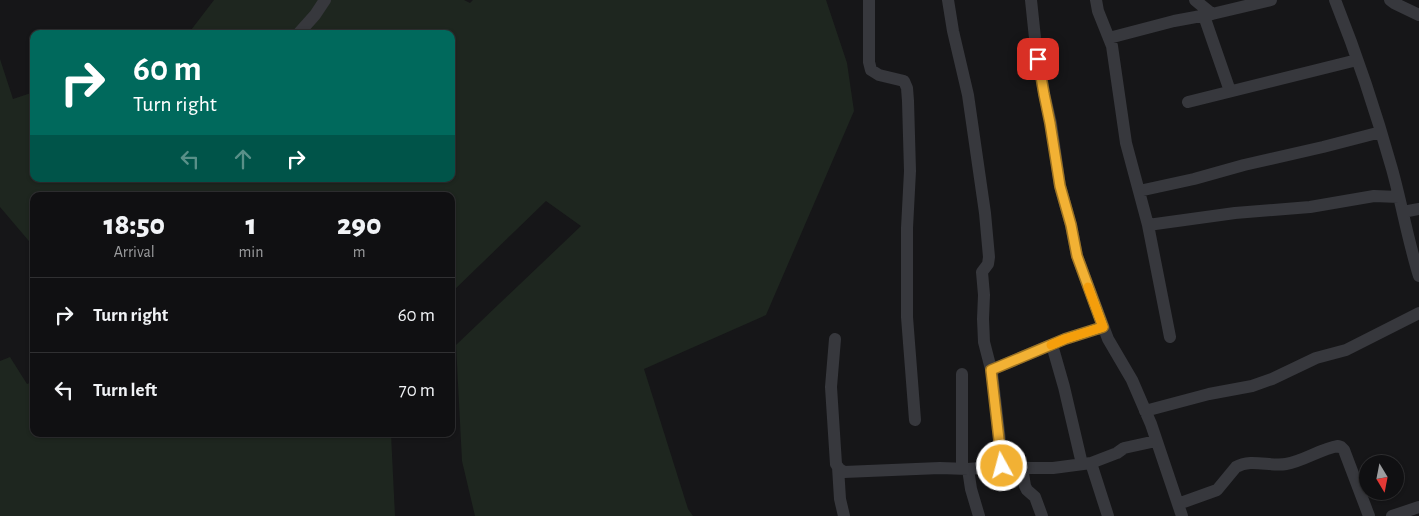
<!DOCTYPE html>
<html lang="en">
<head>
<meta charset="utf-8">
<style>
  body { margin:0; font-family:"Alegreya Sans",sans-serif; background:#1e1e20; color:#f1f3f6; height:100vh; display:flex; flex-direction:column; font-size:19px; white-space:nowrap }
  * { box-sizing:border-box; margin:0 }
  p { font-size:16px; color:#9c9d9f }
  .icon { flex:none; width:28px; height:28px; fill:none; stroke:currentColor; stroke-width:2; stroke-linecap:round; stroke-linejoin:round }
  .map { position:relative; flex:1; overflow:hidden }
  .drawer { position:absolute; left:30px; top:192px; width:425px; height:245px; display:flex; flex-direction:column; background:#101012; border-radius:10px; box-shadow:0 1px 4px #0004,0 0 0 1px #303032 }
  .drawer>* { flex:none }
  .top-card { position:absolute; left:30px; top:30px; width:425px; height:152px; border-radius:10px; box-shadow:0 1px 4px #0004,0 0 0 1px #303032; background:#00695c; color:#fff; overflow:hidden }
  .needle { width:32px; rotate:170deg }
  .tools { position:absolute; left:1359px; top:455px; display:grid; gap:10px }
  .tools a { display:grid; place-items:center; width:45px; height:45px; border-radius:50%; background:#101012; box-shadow:0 1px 4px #0004,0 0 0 1px #303032; font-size:25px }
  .pin { position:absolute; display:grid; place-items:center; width:42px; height:42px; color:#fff; margin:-21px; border-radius:10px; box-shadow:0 2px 8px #0006 }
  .me { position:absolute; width:55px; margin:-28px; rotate:353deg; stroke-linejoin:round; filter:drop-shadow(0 0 4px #0008) }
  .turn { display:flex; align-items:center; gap:18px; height:105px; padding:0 20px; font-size:22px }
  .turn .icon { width:65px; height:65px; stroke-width:2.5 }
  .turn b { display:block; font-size:35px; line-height:42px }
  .lanes { display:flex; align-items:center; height:48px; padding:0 20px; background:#0003; justify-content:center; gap:25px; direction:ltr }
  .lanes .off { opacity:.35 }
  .eta { display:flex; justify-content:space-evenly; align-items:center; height:85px; text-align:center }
  .eta b { font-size:30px; font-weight:800; line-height:35px }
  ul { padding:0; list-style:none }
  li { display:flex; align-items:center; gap:15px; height:75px; padding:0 20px; border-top:1px solid #303032 }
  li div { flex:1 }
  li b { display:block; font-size:19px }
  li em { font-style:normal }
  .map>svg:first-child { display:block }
  .green { fill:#1e261f }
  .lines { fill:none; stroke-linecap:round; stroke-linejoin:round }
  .minor { stroke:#37383d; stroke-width:12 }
  .route-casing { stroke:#9d7322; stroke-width:12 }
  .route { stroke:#f2b134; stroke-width:9 }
  .slow { stroke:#f59e0b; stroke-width:9 }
</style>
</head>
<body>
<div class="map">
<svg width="1419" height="516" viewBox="0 0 1419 516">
  <rect width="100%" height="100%" fill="#161618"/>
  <path class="green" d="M 214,0 L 464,0 L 470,3 L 473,0 L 826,0 L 847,63 L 854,111 L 766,315 L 644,369 L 688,509 L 693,516 L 475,516 L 462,461 L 456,345 L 581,226 L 546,201 L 451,293 L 451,196 L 34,196 L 34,247 L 0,207 L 0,59 L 13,99 L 34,92 L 34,179 L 451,179 L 451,34 L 188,34 Z
    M 10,357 L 27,384 L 34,381 L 34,434 L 391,434 L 395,516 L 0,516 L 0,361 Z"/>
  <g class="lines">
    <path class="minor" d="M 869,0 L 869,62 L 871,70 L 879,75 L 904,81 L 907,88 L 908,101 L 910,171 L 907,228 L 907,317 L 915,420
      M 948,0 L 953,31 L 968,95 L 985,213 L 989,257 L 988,264 L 982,272 L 984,295 L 983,319 L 984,342 L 992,373 L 1003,466
      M 1031,0 L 1035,38 L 1044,93 L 1051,123 L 1060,186 L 1071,225 L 1077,256 L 1108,339 L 1132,380 L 1151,424 L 1182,516
      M 1096,0 L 1098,11 L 1112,46 L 1126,143 L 1148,225 L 1170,337
      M 1195,0 L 1212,14 L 1271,0
      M 1335,0 C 1357,55 1376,112 1392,169 C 1402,205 1408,241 1419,276
      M 1390,0 L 1394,3 L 1419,15
      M 1204,16 L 1230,91
      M 298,34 L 315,15 L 325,0
      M 1109,38 L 1174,21 L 1212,14
      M 1188,102 L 1357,60
      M 1139,191 L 1194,179 L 1244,165 L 1323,147 L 1381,132
      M 1403,212 L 1419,209
      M 1148,225 L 1235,213 L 1310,207 L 1374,196 L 1399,197
      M 835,339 L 831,387 L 836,464 L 839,469 L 844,472 L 940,468 L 968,469 L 1003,466 L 1030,468 L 1053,468 L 1091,463 L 1117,453 L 1124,448 L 1156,441
      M 1052,345 L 1064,387 L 1082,464
      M 991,370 L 1065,339 L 1103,327
      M 962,374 L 962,469
      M 1145,411 L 1209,394 L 1252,386 L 1272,379 L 1316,358 L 1346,350 L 1419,313
      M 1091,463 L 1108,516
      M 838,467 L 840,499 L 844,516
      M 1022,467 L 1025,486 L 1027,490 L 1035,497 L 1042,516
      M 968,469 L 971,489 L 979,516
      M 1178,504 L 1217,490 L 1236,467 C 1251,458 1270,467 1286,464 C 1304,461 1320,449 1338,446 L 1341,447 L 1344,450 L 1369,516
      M 1392,516 L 1419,507"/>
  </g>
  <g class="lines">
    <defs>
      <path id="route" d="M 1002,466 L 991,370 L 1065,339 L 1103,327 L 1077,256 L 1071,225 L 1060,186 L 1050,123 L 1044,94 L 1038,59"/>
    </defs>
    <use href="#route" class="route-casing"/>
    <use href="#route" class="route"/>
    <path class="slow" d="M 1051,345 L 1065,339 L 1103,327 L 1088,287"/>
  </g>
</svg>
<div class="tools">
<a><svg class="needle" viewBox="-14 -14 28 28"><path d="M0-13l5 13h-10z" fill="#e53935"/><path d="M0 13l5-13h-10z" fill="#9c9d9f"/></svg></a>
</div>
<div class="pin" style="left:1038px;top:59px;background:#d93025"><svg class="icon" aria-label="arrive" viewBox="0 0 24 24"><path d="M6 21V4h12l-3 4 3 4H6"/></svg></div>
<svg class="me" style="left:1002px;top:466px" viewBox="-20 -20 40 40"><circle r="17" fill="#f2b134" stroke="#fff" stroke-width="3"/><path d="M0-11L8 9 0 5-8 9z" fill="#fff"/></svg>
<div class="top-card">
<div class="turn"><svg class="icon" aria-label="right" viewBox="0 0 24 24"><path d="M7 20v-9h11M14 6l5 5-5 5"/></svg><div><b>60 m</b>Turn right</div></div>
<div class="lanes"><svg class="icon off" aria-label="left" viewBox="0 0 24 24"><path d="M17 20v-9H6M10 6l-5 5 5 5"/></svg><svg class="icon off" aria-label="ahead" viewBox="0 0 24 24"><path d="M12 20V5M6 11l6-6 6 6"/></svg><svg class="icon" aria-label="right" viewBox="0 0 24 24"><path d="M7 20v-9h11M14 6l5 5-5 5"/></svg></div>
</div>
<section class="drawer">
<div class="eta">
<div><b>18:50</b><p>Arrival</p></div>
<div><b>1</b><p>min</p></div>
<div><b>290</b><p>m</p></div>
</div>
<ul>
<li><svg class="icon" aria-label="right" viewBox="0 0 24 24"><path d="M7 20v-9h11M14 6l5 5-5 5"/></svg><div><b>Turn right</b></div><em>60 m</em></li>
<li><svg class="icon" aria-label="left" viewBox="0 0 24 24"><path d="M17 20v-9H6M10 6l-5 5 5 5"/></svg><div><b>Turn left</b></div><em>70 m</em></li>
</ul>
</section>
</div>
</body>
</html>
